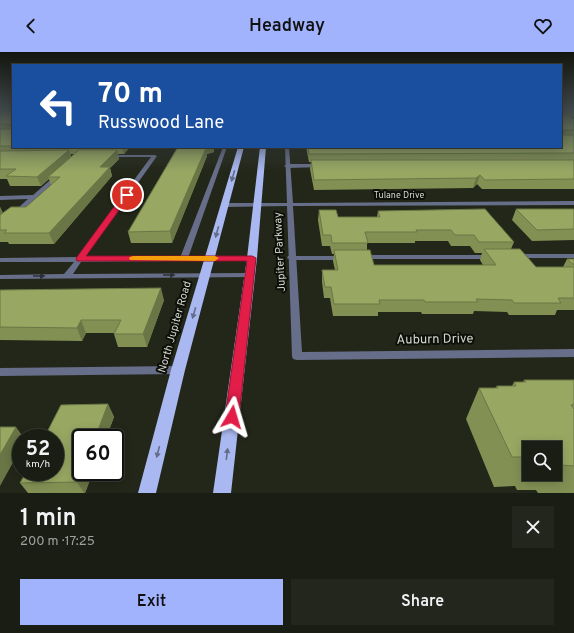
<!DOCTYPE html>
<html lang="en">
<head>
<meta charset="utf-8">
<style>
  body { margin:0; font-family:Overpass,sans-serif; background:#23261c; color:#f1f3f6; height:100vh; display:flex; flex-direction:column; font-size:15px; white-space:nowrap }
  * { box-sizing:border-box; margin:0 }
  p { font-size:13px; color:#9fa2a0 }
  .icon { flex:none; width:22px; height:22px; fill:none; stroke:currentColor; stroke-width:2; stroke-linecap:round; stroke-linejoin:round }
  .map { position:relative; height:441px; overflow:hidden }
  .sheet { display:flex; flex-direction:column; background:#1a1d13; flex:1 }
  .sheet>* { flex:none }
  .hud { position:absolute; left:12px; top:12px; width:550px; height:84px; border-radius:0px; box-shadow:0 2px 10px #0003,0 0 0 1px #383b33; background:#1a4fa0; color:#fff; overflow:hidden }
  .fabs { position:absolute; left:522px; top:389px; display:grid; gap:8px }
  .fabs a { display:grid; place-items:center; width:40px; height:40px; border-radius:0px; background:#1a1d13; box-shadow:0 2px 10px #0003,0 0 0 1px #383b33; font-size:20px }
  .speed { position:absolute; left:12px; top:377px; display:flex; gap:8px; font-size:20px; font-weight:700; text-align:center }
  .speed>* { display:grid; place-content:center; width:52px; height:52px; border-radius:50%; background:#1a1d13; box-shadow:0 2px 10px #0003,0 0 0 1px #383b33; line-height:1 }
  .speed small { font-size:10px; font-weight:400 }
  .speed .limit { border:2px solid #111; border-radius:6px; background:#fff; color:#111 }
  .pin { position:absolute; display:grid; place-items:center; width:34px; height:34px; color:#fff; margin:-17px; border:2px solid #fff; border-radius:50%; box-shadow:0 1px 4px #0007 }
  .me { position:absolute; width:44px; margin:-22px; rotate:7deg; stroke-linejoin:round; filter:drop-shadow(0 0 3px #0008) }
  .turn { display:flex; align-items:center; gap:14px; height:84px; padding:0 20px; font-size:18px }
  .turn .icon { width:52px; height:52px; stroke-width:2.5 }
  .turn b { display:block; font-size:28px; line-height:34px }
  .round { display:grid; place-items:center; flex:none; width:42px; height:42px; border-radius:0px; background:#23261c }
  .head { display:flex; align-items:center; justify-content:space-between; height:68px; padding:0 20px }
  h1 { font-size:24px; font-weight:600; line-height:30px }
  .action { display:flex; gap:8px; margin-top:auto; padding:8px 20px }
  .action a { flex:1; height:46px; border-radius:0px; background:#a1b3fd; color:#111; font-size:16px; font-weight:600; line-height:46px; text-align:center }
  .action a+a { background:#23261c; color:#f1f3f6 }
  header { display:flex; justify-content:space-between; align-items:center; height:52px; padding:0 20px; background:#a1b3fd; color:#111; font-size:18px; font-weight:600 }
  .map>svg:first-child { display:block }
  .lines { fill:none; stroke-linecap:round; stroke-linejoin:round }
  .service { fill:#676e89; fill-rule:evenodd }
  .minor { fill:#676e89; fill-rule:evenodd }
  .primary { fill:#aab8f1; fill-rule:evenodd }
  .wall { fill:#839054; fill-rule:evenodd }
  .shaded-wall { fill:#6a7645 }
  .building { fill:#98a862; stroke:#6a7645 }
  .oneway { fill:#636c89 }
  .oneway2 { fill:#2c3036 }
  .route { fill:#e11d48; stroke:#92132f }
  .slow { fill:#f59e0b }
  .labels { text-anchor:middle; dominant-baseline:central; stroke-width:4; stroke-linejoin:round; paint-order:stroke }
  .far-street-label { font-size:9px; fill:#d4d6cd; stroke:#0d0f09 }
  .street-label { font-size:11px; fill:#d4d6cd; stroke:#0d0f09 }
  .near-street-label { font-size:13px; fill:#d4d6cd; stroke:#0d0f09 }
</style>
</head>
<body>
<header><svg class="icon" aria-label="back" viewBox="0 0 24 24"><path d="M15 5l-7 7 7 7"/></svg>Headway<svg class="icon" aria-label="heart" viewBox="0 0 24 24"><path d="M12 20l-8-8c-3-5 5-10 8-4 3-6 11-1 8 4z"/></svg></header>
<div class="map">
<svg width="574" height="441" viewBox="0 0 574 441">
  <rect width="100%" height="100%" fill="#232719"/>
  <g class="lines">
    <path class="service" d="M 223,95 L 227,95 L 188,206 L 184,208 L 181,208 L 180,206 Z
      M 321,112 L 324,114 L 323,115 L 287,116 L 284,114 L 287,112 Z
      M 56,123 L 61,124 L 2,176 L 0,177 L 0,172 L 28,147 L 0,148 L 0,144 L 33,143 Z
      M 514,202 L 574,202 L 574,206 L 517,206 L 513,204 Z
      M 358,203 L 491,203 L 495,205 L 491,207 L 358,207 L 357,205 Z
      M 288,204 L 343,204 L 347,206 L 343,208 L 291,208 L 287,206 Z
      M 178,314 L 182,315 L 183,318 L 182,321 L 178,322 L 0,324 L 0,316 Z"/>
    <path class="minor" d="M 285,95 L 289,95 L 293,151 L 574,149 L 574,153 L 293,154 L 302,300 L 574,297 L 574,305 L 297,308 L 293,307 L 292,304 L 287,154 L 225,155 L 222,153 L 225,151 L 287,151 Z
      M 107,103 L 155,103 L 157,104 L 85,205 L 252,204 L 256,206 L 252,208 L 81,210 L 73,222 L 249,221 L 253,223 L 252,225 L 0,227 L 0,223 L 64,222 L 74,210 L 0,210 L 0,206 L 77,205 L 151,105 L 109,105 L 107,104 Z"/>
    <path class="primary" d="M 238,95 L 244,95 L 185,318 L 156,441 L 138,441 L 171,318 Z
      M 260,95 L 266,95 L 257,206 L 231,441 L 213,441 L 247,206 Z"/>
  </g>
  <path class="wall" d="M 0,58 L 13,58 L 13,95 L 138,95 L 137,96 L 129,96 L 124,102 L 118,102 L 119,107 L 110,116 L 112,124 L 54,192 L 9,192 L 8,190 L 0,190 L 0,155 L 3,161 L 26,155 L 51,133 L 49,127 L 41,134 L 10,134 L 7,127 L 0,127 ZM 71,102 L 75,102 L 71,105 Z
    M 561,58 L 574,58 L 574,65 L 568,65 L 574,67 L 574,137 L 482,137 L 477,132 L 473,136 L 314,138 L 310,117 L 311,110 L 309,110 L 306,95 L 561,95 Z
    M 166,95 L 214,95 L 214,100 L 207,102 L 207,104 L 172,191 L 131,191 L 128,180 L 177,96 Z
    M 516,157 L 574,157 L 574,188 L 532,189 L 512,168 Z
    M 319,158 L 338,165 L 377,165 L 378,159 L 514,190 L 511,197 L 536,215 L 563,215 L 567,207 L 574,207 L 574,258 L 557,258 L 555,263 L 509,263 L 507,260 L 474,259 L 473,262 L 422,262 L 421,260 L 378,260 L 378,264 L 333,264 L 330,246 L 324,246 L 322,230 L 322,218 L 335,218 L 333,209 L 334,202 L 332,202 L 330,194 L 322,194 L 318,168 ZM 415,189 L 448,189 L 451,194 L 470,194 L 475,201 L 482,201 L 480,208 L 483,213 L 374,213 L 367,198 L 367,191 L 415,191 Z
    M 0,238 L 164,248 L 147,295 L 118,295 L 114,282 L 115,281 L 86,281 L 82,289 L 0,288 Z
    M 524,328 L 574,328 L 574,441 L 538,441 L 536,438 L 517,438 L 515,434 L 494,435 L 466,367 L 479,336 L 495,336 L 497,334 L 512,334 L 514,330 L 523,330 ZM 529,396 L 555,396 L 555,422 L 529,422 Z
    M 108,352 L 114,365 L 106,386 L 81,386 L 81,420 L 93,420 L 85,441 L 28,441 L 20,431 L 26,420 L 55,420 L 55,386 L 44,386 L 61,353 Z"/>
  <path class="shaded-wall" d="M 122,95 L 129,95 L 129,96 L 124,102 Z
    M 204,95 L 214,95 L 214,100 L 207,102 L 207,104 L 172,191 L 170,179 Z
    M 69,98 L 72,107 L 48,125 L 49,127 L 41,134 L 37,125 Z
    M 117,98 L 119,107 L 110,116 L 112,124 L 54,192 L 49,181 L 100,115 Z
    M 480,123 L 477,132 L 473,136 L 476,126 Z
    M 0,155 L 5,166 L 0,171 Z
    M 161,236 L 164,248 L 147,295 L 143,282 Z
    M 81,268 L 86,281 L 82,289 L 77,276 Z
    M 108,352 L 114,365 L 106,386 L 95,386 Z
    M 16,375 L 24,386 L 21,386 L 21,396 L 0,434 L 0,403 Z
    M 81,420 L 93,420 L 85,441 L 84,441 L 77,430 Z"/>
  <path class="building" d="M 11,58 L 13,58 L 13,94 L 0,94 L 0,77 L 10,77 L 11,75 L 10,72 L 0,72 L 0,59 L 11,59 Z
    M 561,58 L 563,58 L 563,62 L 574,67 L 574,78 L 563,78 L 564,83 L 574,83 L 574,101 L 309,102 L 308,95 L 561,95 Z
    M 178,95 L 205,95 L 206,96 L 170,179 L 128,180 Z
    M 69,98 L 37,125 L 6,124 L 16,117 L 0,117 L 0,99 Z
    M 79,98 L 117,98 L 100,115 L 110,115 L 49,181 L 4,181 L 7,178 L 0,178 L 0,163 L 11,155 L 26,155 L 60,125 L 48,125 Z
    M 311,108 L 574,108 L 574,127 L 485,128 L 480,123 L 476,126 L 314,128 Z
    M 485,157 L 514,190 L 479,190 L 474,183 L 455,183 L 451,178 L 416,178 L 417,180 L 365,180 L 368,191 L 332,191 L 331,183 L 323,183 L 319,158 L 336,158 L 338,165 L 380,165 L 378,159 Z
    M 516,157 L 574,157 L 574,177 L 537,178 Z
    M 484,197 L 520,197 L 536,215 L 574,215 L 574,246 L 558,246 L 561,251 L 514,251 L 512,248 L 476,247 L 478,250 L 425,250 L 424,248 L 379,248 L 380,252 L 334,252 L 331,235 L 325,235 L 322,218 L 338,218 L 334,198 L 370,198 L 374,213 L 496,213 Z
    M 567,207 L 574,207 L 574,213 Z
    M 161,236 L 143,282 L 114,282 L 121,268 L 81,268 L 77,276 L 0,275 L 0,238 Z
    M 524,328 L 574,328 L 574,352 L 571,353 L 574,357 L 574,414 L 561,413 L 558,408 L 555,408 L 555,396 L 529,396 L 529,405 L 512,405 L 479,336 L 498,336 L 497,334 L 516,334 L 514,330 L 526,330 Z
    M 108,352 L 95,386 L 81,386 L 81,420 L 77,430 L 20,431 L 26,420 L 55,420 L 55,386 L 44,386 L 61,353 Z
    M 0,375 L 16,375 L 0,403 Z"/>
  <defs><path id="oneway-solid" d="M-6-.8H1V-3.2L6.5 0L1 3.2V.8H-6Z"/></defs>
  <g class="oneway">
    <use href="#oneway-solid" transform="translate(233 124) rotate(106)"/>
    <use href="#oneway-solid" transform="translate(217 180) rotate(105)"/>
    <use href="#oneway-solid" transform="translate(194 261) rotate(106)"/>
    <use href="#oneway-solid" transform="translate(158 400) rotate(104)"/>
    <use href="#oneway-solid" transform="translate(227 402) rotate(-83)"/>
  </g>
  <g class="oneway2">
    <use href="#oneway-solid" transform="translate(169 223)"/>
    <use href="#oneway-solid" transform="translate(39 224)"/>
  </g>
  <linearGradient id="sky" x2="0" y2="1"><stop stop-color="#13150e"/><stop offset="0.48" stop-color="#3f4749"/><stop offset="1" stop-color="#3f4749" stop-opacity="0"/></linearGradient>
  <rect width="574" height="120" fill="url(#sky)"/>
  <path class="route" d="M 124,141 L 130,143 L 86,204 L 252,204 L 256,206 L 239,365 L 237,369 L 232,371 L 227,369 L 225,365 L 247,209 L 77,209 L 76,207 L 77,205 Z"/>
  <path class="slow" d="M 133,204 L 215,204 L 219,206 L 215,209 L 130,208 L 129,206 L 130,205 Z"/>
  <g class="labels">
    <g class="far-street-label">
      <text x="399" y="143">Tulane Drive</text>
    </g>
    <g class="street-label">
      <text transform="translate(280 200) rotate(-93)">Jupiter Parkway</text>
      <text transform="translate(175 275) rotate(-74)">North Jupiter Road</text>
    </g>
    <g class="near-street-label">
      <text transform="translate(435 288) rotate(-1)">Auburn Drive</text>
    </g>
  </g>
</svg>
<div class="fabs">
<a><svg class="icon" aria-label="search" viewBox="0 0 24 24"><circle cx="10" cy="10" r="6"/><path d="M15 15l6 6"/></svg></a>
</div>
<div class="speed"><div>52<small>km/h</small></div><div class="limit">60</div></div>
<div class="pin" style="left:127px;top:143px;background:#d93025"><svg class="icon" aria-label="arrive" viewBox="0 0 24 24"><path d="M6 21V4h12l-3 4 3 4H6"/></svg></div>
<svg class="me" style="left:232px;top:365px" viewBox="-20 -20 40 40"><path d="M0-17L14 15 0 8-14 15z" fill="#e11d48" stroke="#fff" stroke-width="4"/></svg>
<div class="hud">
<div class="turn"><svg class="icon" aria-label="left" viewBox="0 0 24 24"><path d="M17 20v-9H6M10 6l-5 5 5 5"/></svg><div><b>70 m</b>Russwood Lane</div></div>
</div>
</div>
<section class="sheet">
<div class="head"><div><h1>1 min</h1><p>200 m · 17:25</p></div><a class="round"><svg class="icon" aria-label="close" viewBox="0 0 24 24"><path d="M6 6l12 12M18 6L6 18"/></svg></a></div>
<div class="action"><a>Exit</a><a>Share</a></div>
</section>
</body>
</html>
